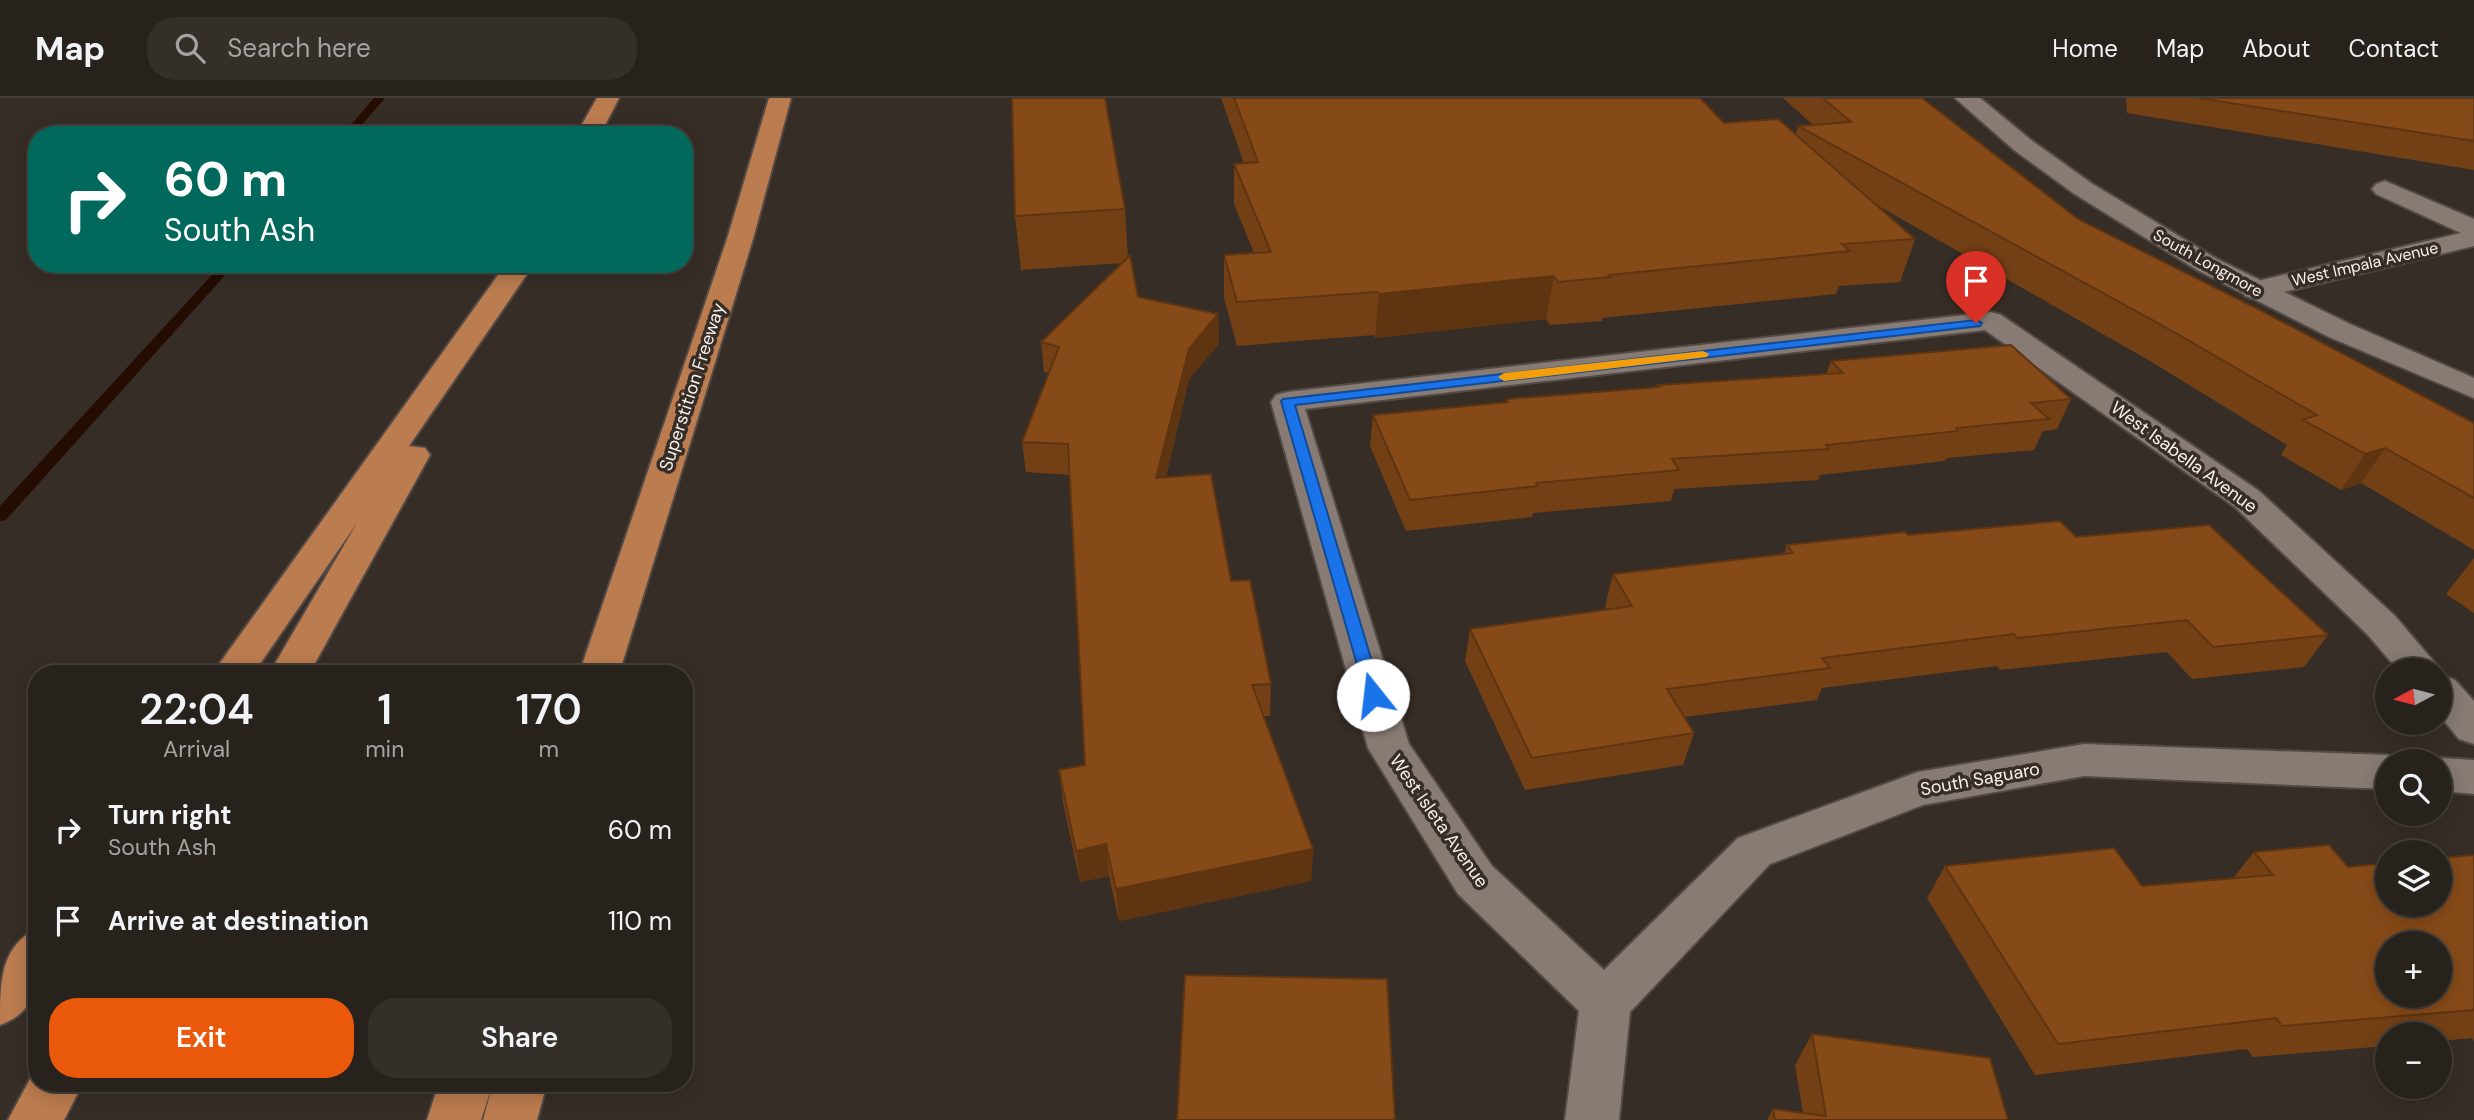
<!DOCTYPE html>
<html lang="en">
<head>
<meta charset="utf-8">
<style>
  body { margin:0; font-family:"DM Sans",sans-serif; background:#342f29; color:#f1f3f6; height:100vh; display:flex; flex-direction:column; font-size:26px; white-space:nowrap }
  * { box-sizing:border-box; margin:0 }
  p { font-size:23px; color:#a5a4a3 }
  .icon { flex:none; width:38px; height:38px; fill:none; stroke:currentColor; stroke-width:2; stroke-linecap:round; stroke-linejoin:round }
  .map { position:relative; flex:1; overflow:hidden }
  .panel { position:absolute; left:28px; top:567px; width:665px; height:427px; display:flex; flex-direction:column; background:#28221c; border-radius:28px; box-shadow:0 4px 18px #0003,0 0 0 2px #443f3b }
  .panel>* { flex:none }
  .top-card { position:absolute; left:28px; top:28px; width:665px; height:147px; border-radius:28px; box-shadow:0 4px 18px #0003,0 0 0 2px #443f3b; background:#00695c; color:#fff; overflow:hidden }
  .needle { width:46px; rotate:263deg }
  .controls { position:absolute; left:2375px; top:560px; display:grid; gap:14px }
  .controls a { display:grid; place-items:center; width:77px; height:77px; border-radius:50%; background:#28221c; box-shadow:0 4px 18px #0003,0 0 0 2px #443f3b; font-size:35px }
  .pin { position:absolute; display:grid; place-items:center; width:60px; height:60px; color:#fff; margin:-72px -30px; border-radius:50% 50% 50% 0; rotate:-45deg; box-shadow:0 0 7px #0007 }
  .pin .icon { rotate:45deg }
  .me { position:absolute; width:77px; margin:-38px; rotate:344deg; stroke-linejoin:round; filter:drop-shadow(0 0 5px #0008) }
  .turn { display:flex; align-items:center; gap:24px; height:147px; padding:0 21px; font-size:32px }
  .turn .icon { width:91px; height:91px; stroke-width:2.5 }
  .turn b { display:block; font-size:49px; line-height:60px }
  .eta { display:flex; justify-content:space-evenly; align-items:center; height:119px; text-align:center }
  .eta b { font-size:42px; font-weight:600; line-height:49px }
  .primary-button { display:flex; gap:14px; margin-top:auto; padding:14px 21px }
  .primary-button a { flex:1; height:80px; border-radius:28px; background:#ea580c; color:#fff; font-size:28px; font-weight:600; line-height:80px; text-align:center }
  .primary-button a+a { background:#342f29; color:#f1f3f6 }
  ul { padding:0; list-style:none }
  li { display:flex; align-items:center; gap:21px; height:91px; padding:0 21px }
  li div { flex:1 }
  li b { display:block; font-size:26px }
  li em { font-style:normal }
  header { display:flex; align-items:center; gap:42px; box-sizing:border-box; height:98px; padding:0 35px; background:#28221c; border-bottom:2px solid #443f3b }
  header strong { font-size:33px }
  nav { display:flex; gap:38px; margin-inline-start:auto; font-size:24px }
  .search { width:490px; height:63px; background:#342f29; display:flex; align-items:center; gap:18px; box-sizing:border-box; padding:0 24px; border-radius:28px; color:#a5a4a3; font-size:26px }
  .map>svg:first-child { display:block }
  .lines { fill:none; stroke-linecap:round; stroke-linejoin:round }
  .stream { fill:#250c00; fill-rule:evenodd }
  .minor-casing { stroke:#534a45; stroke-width:4 }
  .tertiary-casing { stroke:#534a45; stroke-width:4 }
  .motorway-casing { stroke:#534a45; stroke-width:4 }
  .minor { fill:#877b74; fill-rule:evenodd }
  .tertiary { fill:#877b74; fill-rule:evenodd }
  .motorway { fill:#bb7c4f; fill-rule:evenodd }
  .wall { fill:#734015 }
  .shaded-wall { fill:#5e3411 }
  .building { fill:#864a18; stroke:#5e3411; stroke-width:2; fill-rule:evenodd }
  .route { fill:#1a73e8; stroke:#114b97; stroke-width:2 }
  .slow { fill:#f59e0b }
  .labels { text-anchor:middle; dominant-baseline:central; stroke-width:7; stroke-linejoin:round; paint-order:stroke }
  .far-street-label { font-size:16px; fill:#f9f2ee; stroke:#362d26 }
  .street-label { font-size:18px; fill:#f9f2ee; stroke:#362d26 }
</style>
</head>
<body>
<header>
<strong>Map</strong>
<div class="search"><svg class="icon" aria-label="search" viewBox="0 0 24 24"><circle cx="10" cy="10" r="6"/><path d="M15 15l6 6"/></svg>Search here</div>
<nav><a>Home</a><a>Map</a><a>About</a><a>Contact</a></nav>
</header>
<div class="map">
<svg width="2474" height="1022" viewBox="0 0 2474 1022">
  <rect width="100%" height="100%" fill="#362d26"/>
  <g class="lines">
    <path class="stream" d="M 374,0 L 385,0 L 353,37 L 342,37 Z
      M 222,166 L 235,166 L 6,422 L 0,423 L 0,408 Z"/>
    <defs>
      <path id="minor" d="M 2385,83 L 2474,121 L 2474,148 L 2255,201 L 2245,198 L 2241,192 L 2245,186 L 2461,135 L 2376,96 L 2372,91 L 2376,86 Z
        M 1991,214 L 2001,217 L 2259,393 L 2395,518 L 2441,572 L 2440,575 L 2440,572 L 2398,572 L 2367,536 L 2235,409 L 1985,232 L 1305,311 L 1409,646 L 1492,768 L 1604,872 L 1738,740 L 1918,674 L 2084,646 L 2387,657 L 2403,663 L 2387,663 L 2387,691 L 2084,678 L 1923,707 L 1770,766 L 1630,914 L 1619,1022 L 1565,1022 L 1579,913 L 1458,796 L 1368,650 L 1271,304 L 1276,297 L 1287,294 Z
        M 2440,577 L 2455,582 L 2474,603 L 2474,646 L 2459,641 L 2440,618 Z
        M 2440,660 L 2474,662 L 2474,696 L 2440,693 L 2440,663 L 2431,663 Z"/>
      <path id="tertiary" d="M 1955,0 L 1980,0 L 2031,42 L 2091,85 L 2217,161 L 2350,226 L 2474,280 L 2474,300 L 2329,239 L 2197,172 L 2073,95 L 2014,52 Z"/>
      <path id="motorway" d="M 597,0 L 619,0 L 600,37 L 576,37 Z
        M 769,0 L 791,0 L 753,141 L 619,576 L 579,576 L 727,141 Z
        M 506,166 L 534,166 L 409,348 L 425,350 L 430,357 L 309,576 L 269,576 L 357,425 L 253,576 L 212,576 Z
        M 37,831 C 37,872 46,910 0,927 C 0,885 0,848 37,831 Z
        M 37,968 L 37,985 L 83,985 L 64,1022 L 8,1022 Z
        M 439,985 L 493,985 L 481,1022 L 427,1022 Z
        M 493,985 L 547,985 L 537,1022 L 483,1022 Z"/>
    </defs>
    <use href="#minor" class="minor-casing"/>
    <use href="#tertiary" class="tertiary-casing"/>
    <use href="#motorway" class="motorway-casing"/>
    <use href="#minor" class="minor"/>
    <use href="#tertiary" class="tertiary"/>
    <use href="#motorway" class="motorway"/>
  </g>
  <path class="wall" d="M 1221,0 L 1700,0 L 1724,25 L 1796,36 L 1798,28 L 1813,27 L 1783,0 L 1922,0 L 2078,121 L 2474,325 L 2474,452 L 2361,385 L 2341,392 L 2281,357 L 2287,347 L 2150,263 L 1877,107 L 1915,141 L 1900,184 L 1839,188 L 1836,196 L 1602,220 L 1602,223 L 1550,227 L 1546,221 L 1375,240 L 1374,237 L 1237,248 L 1224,200 L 1224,157 L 1254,155 L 1234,106 L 1234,66 L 1244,65 Z
    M 2126,0 L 2474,0 L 2474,72 L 2127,15 Z
    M 1125,111 L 1128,160 L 1138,199 L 1218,216 L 1219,246 L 1189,281 L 1166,379 L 1231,483 L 1271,586 L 1270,618 L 1264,618 L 1313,751 L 1311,783 L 1119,823 L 1109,778 L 1080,784 L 1063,704 L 1059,672 L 1085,667 L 1070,377 L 1026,374 L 1022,344 L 1049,275 L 1044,274 L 1041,244 L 1123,165 L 1021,172 L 1015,118 Z
    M 1831,263 L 2071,301 L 2057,331 L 2043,333 L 2034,352 L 1947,360 L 1945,363 L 1820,377 L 1818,382 L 1674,391 L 1671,403 L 1533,415 L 1532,419 L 1406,433 L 1370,348 L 1373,317 L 1507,304 L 1507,301 L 1658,289 L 1658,287 L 1826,276 Z
    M 1908,437 L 2076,439 L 2328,537 L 2304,569 L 2192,581 L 2167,554 L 2000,572 L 1997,568 L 1822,590 L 1817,602 L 1684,619 L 1694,635 L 1683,667 L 1525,692 L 1465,563 L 1470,531 L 1607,512 L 1605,508 L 1613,476 L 1784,457 L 1787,447 Z
    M 2474,460 L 2474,515 L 2446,496 Z
    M 2254,754 L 2348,769 L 2474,757 L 2474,943 L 2472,940 L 2440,943 L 2440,936 L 2387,936 L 2387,948 L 2253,959 L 2247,951 L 2035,977 L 1927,800 L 1945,768 L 2142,788 L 2233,780 Z
    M 1812,936 L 2008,1022 L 1767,1022 L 1773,1011 L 1803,1015 L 1795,967 Z"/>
  <path class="shaded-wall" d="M 1554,178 L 1546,221 L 1375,240 L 1379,196 Z
    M 1218,216 L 1219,246 L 1189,281 L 1158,411 L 1156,380 L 1189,251 Z
    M 2385,350 L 2361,385 L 2341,392 L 2365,356 Z
    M 1106,746 L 1109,778 L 1080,784 L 1076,753 Z
    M 1313,751 L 1311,783 L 1119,823 L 1116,791 Z"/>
  <path class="building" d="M 1012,0 L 1105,0 L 1125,111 L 1015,118 Z
    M 1234,0 L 1700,0 L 1724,25 L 1778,21 L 1915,141 L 1842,146 L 1850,153 L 1609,177 L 1611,179 L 1558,184 L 1554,178 L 1379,196 L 1377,194 L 1237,204 L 1224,157 L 1271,154 L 1234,66 L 1258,64 Z
    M 1823,0 L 1922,0 L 2078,121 L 2260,212 L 2474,325 L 2474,400 L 2385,350 L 2365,356 L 2303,322 L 2317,317 L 2167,230 L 1798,28 L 1851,24 Z
    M 2198,0 L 2474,0 L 2474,43 Z
    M 1130,157 L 1138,199 L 1218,216 L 1189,251 L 1156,380 L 1211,376 L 1231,483 L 1250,482 L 1271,586 L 1252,587 L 1313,751 L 1116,791 L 1106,746 L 1076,753 L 1059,672 L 1085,667 L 1068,346 L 1022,344 L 1059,249 L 1041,244 Z
    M 2011,247 L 2071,301 L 2031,305 L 2049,321 L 1956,330 L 1958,333 L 1826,347 L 1829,351 L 1672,361 L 1679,372 L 1536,385 L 1538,388 L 1410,402 L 1373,317 L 1508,304 L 1507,301 L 1660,289 L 1658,287 L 1843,275 L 1831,263 Z
    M 2060,423 L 2076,439 L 2209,427 L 2328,537 L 2213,549 L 2187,522 L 2017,540 L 2014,536 L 1822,560 L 1830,570 L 1667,591 L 1694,635 L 1532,660 L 1470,531 L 1632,508 L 1613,476 L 1793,455 L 1787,447 L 1905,434 L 1908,437 Z
    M 2329,747 L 2348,769 L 2387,765 L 2387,807 L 2440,807 L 2440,760 L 2474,757 L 2474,912 L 2282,928 L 2276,920 L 2058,946 L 1945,768 L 2114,750 L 2142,788 L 2273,777 L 2254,754 ZM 2387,845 L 2440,845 L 2440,898 L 2387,898 Z
    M 1185,877 L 1387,881 L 1395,1022 L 1177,1022 Z
    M 1812,936 L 1990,960 L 2008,1022 L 1775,1022 L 1773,1011 L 1826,1018 Z"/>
  <path class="route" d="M 1976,222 L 1982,225 L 1980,228 L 1295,307 L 1382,597 L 1373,603 L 1367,601 L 1281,303 L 1283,301 Z"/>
  <path class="slow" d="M 1703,253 L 1709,256 L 1707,259 L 1504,283 L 1498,279 L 1504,275 Z"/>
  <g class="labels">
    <g class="far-street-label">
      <text transform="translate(2208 165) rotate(29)">South Longmore</text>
      <text transform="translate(2365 166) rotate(-13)">West Impala Avenue</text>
    </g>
    <g class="street-label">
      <text transform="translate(692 289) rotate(-72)">Superstition Freeway</text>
      <text transform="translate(2184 359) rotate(36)">West Isabella Avenue</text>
      <text transform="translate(1980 681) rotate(-10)">South Saguaro</text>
      <text transform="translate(1439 723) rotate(55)">West Isleta Avenue</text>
    </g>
  </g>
</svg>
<div class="controls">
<a><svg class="needle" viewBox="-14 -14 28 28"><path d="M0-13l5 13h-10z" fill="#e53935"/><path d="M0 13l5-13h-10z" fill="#a5a4a3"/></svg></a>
<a><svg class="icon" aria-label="search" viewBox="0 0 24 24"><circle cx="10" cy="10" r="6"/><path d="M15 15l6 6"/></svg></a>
<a><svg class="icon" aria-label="layers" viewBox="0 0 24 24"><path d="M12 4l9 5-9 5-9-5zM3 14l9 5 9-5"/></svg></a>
<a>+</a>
<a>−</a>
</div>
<div class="pin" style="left:1976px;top:225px;background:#d93025"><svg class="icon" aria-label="arrive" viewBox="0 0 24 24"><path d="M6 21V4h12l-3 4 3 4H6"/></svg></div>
<svg class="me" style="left:1373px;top:597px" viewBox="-20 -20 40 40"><circle r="19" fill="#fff"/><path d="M0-13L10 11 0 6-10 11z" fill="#1a73e8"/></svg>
<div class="top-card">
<div class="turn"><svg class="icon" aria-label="right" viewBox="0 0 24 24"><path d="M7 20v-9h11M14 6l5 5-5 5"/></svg><div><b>60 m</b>South Ash</div></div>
</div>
<section class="panel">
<div class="eta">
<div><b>22:04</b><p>Arrival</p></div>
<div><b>1</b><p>min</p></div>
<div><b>170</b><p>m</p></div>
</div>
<ul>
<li><svg class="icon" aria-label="right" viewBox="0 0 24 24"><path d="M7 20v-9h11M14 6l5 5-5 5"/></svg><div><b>Turn right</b><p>South Ash</p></div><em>60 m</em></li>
<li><svg class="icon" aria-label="arrive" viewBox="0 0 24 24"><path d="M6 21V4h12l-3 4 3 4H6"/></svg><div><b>Arrive at destination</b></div><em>110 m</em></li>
</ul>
<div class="primary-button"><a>Exit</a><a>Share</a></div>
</section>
</div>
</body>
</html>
